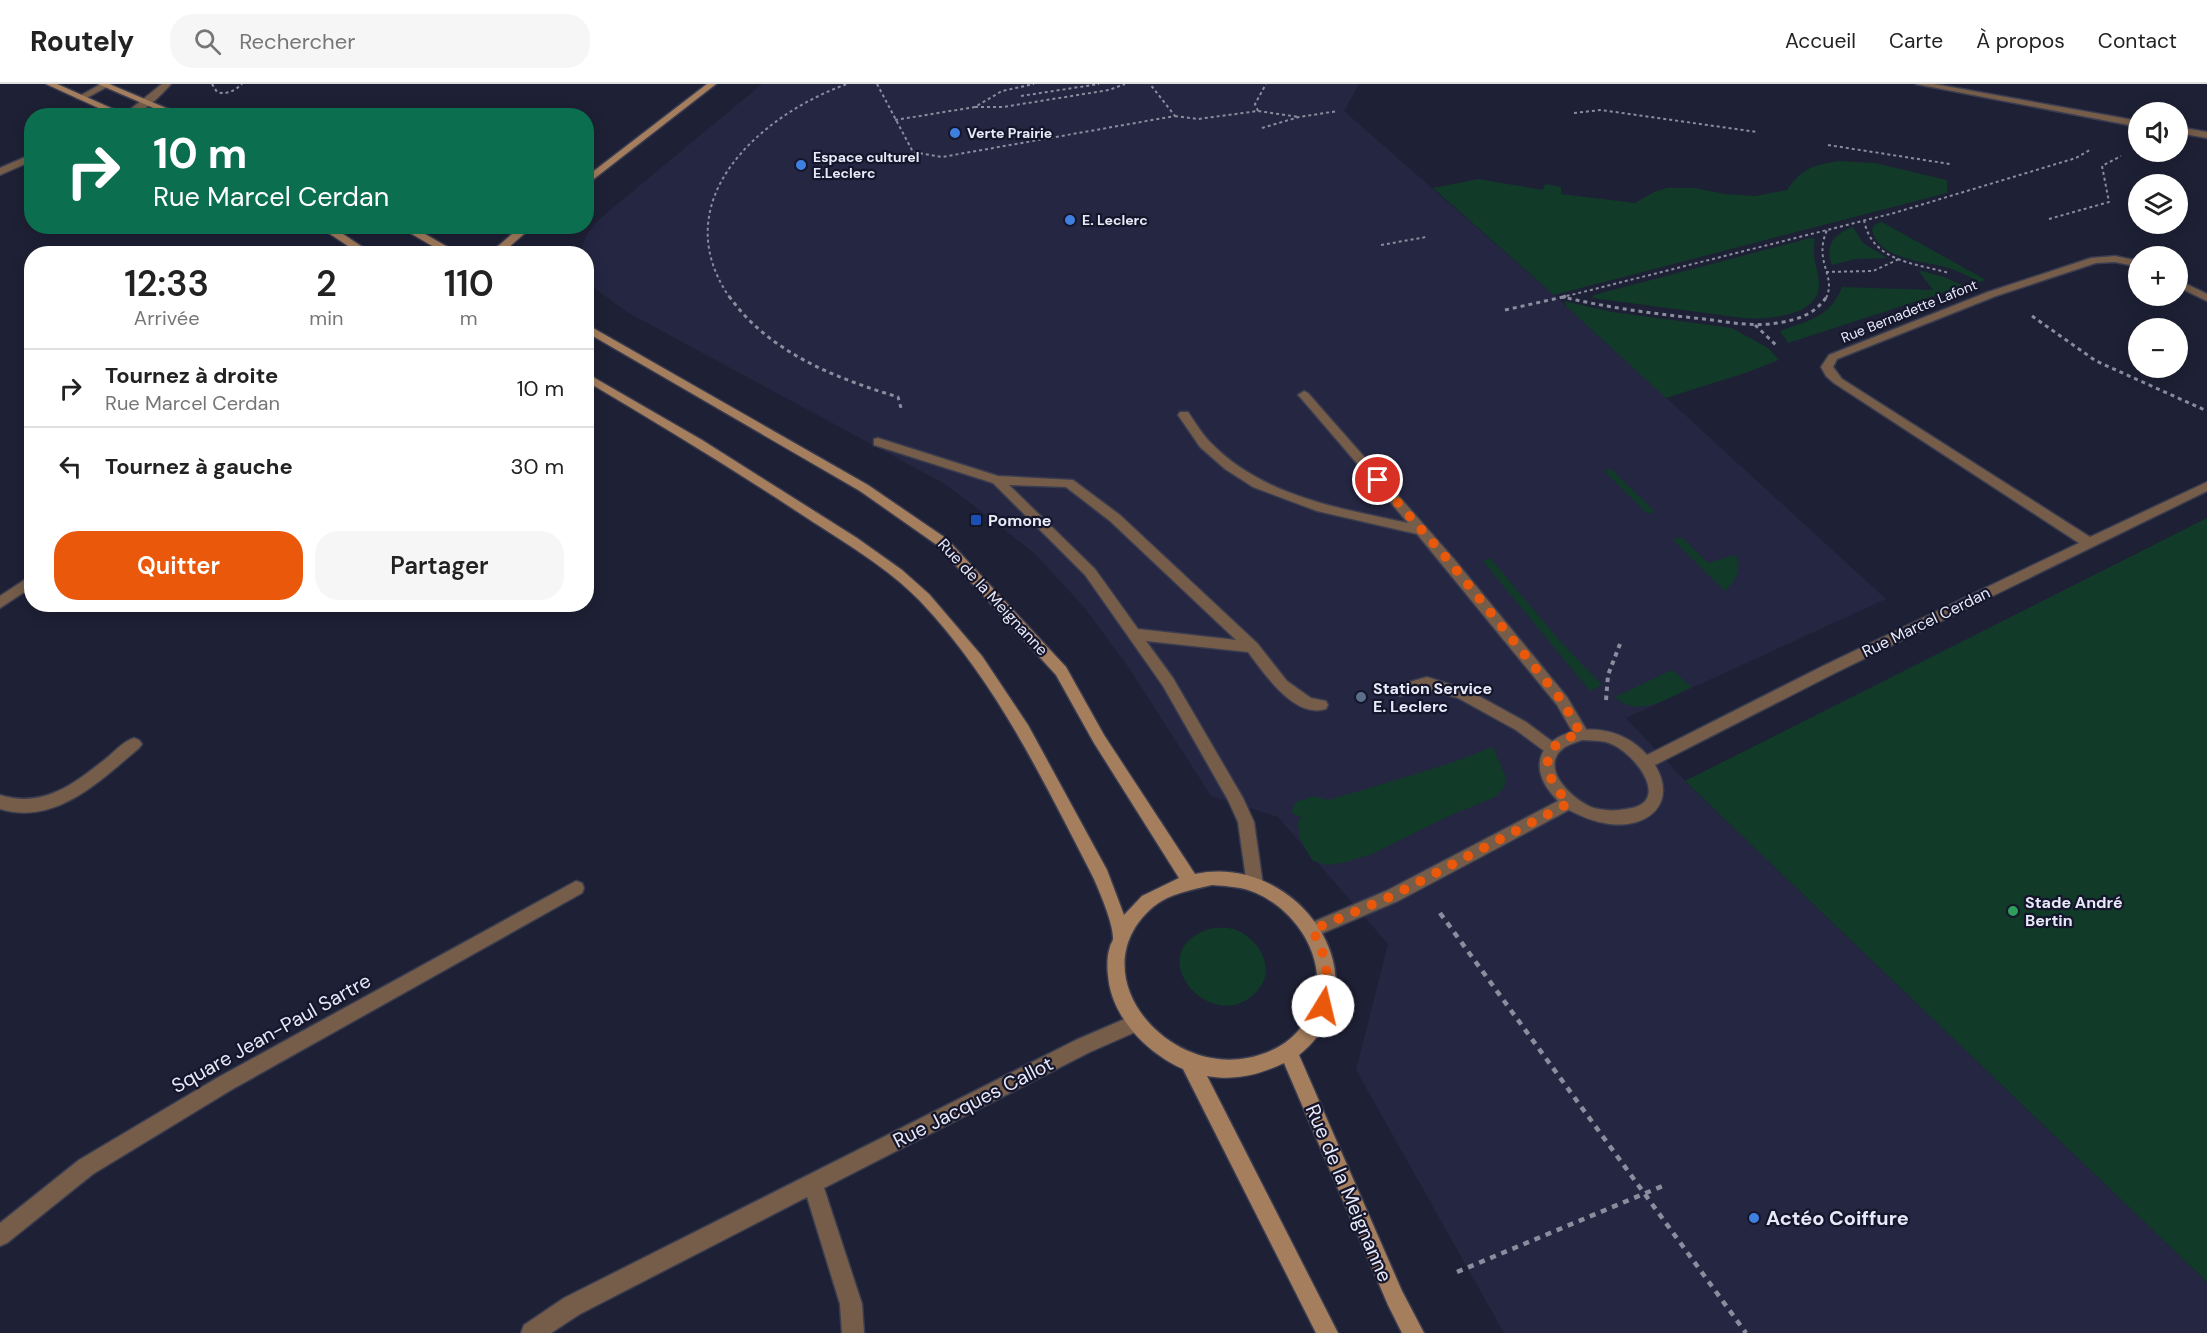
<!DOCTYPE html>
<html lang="fr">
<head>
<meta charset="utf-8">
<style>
  body { margin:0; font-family:"DM Sans",sans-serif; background:#f6f6f6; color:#222; height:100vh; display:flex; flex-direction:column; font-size:22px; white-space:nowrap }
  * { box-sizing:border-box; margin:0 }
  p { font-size:20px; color:#767676 }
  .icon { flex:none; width:33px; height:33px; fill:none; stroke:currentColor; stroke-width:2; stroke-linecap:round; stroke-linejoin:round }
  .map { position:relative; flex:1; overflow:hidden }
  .drawer { position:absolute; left:24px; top:162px; width:570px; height:366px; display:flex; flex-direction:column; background:#fff; border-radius:24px; box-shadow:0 3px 15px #0003 }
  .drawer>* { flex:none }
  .banner { position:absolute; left:24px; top:24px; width:570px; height:126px; border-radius:24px; box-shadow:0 3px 15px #0003; background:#0b6e4f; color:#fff; overflow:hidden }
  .tools { position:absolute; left:2128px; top:18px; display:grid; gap:12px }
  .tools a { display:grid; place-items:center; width:60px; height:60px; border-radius:50%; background:#fff; box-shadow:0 3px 15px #0003; font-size:30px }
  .pin { position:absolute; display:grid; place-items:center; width:51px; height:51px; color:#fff; margin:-26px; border:3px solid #fff; border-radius:50%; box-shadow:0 2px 6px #0007 }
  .me { position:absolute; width:66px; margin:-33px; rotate:9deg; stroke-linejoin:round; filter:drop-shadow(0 0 4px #0008) }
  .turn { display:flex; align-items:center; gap:21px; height:126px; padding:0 30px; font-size:27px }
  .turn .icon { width:78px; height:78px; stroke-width:2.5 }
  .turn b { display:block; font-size:42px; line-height:51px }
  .eta { display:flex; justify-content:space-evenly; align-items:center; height:102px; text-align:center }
  .eta b { font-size:36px; font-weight:600; line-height:42px }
  .cta { display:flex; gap:12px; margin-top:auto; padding:12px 30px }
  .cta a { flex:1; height:69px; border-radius:24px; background:#ea580c; color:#fff; font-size:24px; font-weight:600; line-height:69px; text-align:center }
  .cta a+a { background:#f6f6f6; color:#222 }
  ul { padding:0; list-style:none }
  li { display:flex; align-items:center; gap:18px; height:78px; padding:0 30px; border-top:2px solid #e0e0e0 }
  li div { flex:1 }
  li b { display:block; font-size:22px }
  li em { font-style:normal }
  header { display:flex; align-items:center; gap:36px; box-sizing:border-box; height:84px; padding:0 30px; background:#fff; border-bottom:2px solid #e0e0e0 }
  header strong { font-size:28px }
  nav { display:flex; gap:33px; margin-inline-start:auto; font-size:21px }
  .search { width:420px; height:54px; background:#f6f6f6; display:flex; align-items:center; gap:15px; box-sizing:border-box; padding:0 21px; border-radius:24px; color:#767676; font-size:22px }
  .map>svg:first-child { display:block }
  .built { fill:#252642 }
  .green { fill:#113a28 }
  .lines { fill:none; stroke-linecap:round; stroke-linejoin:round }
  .lane-casing { stroke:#3a3c50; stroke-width:3 }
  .street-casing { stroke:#3a3c50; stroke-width:3 }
  .secondary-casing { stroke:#3a3c50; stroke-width:3 }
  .path-far3 { stroke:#8b8d9f; stroke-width:2; stroke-dasharray:3 3; stroke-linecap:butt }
  .path-far2 { stroke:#8b8d9f; stroke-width:3; stroke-dasharray:4 4; stroke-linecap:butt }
  .path-far1 { stroke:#8b8d9f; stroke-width:4; stroke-dasharray:4.5 4.5; stroke-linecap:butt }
  .path { stroke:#8b8d9f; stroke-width:4.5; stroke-dasharray:6 6; stroke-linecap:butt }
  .lane { fill:#755d49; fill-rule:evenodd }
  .street { fill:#755d49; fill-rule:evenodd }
  .secondary { fill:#a57e5d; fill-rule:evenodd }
  .route { stroke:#ea580c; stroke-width:10; stroke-dasharray:0 18 }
  .shop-dot { fill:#3f7fe0; stroke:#15162b; stroke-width:2 }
  .transit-dot { fill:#1a4fb4; stroke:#15162b; stroke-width:2 }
  .service-dot { fill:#5c6f8a; stroke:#15162b; stroke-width:2 }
  .leisure-dot { fill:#2e9e5b; stroke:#15162b; stroke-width:2 }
  .labels { text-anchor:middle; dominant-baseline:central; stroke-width:4.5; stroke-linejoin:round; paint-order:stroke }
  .far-poi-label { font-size:14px; font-weight:bold; fill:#e7e9f8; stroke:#15162b; text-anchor:start }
  .far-street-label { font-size:14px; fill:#e7e9f8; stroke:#15162b }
  .poi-label { font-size:16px; font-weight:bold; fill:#e7e9f8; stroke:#15162b; text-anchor:start }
  .street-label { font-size:16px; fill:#e7e9f8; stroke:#15162b }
  .near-street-label { font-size:20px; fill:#e7e9f8; stroke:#15162b }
  .near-poi-label { font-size:20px; font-weight:bold; fill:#e7e9f8; stroke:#15162b; text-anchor:start }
</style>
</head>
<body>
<header>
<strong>Routely</strong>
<div class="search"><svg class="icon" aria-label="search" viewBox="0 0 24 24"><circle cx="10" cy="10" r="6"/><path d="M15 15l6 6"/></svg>Rechercher</div>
<nav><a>Accueil</a><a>Carte</a><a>À propos</a><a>Contact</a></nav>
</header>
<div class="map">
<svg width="2207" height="1249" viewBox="0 0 2207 1249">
  <rect width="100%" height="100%" fill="#1e2035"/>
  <path class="built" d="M 762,0 L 1359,0 L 1344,27 L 1554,211 L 1886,515 L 1626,634 L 1685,697 L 2207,1198 L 2207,1249 L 1504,1249 L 1356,986 L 1388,860 L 1278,733 L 1211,712 L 1129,584 L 1084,523 L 1034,469 L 964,414 L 943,399 L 627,228 L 597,206 L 587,194 L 586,170 L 581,169 L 581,167 L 586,152 L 597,137 Z"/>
  <path class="green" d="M 1840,77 L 1875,79 L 1947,96 L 1947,109 L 1554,211 L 1433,104 L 1478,95 L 1543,106 L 1545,100 L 1561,103 L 1561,110 L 1635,119 L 1654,108 L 1667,104 L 1695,104 L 1725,110 L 1755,112 L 1787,106 C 1803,84 1812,81 1840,77 Z
    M 1881,138 L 1882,138 L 1986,196 L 1980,198 C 1970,193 1960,188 1949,184 C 1925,177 1879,176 1872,146 L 1874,141 Z
    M 1853,143 L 1863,159 L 1887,174 L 1855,175 L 1832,181 C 1824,161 1834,150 1853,143 Z
    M 1810,154 L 1815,155 C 1811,176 1819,185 1819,202 C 1818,233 1764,236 1743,234 L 1592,214 L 1594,211 Z
    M 1918,186 L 1944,193 L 1964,202 L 1788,259 L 1780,247 C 1808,236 1829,235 1842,203 L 1933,206 Z
    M 1564,217 L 1612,228 L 1732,244 L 1768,264 L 1779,276 L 1745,289 L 1666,314 L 1567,223 Z
    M 1611,385 L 1655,428 L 1648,430 L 1604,387 Z
    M 2207,434 L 2207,1198 L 1685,697 Z
    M 1681,453 L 1708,479 L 1736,471 C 1742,485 1736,496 1725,507 L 1673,456 Z
    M 1490,474 L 1560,557 L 1602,601 L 1590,607 L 1483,477 Z
    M 1672,586 L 1692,603 C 1668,614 1638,635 1615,613 Z
    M 1493,663 L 1506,694 L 1504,704 L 1495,713 L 1449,732 L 1372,770 L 1343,779 L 1326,781 L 1312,776 L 1300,755 L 1298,740 L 1301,733 L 1291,729 L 1296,718 L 1314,712 L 1328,716 L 1373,703 L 1451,679 Z
    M 1213,844 C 1220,844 1229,843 1236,846 C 1256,853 1275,881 1261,902 C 1218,963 1132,866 1213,844 Z"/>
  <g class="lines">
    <defs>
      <path id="lane" d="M 1304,307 L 1308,309 L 1454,475 L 1567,613 L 1589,650 L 1586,654 L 1576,654 L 1557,621 L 1417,450 L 1317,427 L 1253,403 L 1225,385 L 1200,363 L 1178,331 L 1180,328 L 1188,328 C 1195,338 1202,350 1210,358 C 1262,412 1338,424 1408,439 L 1300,313 L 1298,311 Z
        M 878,354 L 998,392 L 1073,396 L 1120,431 L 1257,559 L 1287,597 L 1311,614 L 1326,617 L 1328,621 L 1326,625 C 1294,635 1264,589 1248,568 L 1146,557 L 1173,594 L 1243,714 L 1254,738 L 1263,801 L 1261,806 L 1255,808 L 1249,806 L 1247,801 L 1238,738 L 1228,716 L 1163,602 L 1085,491 L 993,399 L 874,361 L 874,355 ZM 1009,401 L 1066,403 L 1110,437 L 1236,556 L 1138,545 L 1095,485 Z
        M 1427,593 L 1468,606 L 1526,638 L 1557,661 L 1560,665 L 1557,669 L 1547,669 L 1516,646 L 1458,614 L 1427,605 L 1400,612 L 1395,610 L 1393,606 L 1395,602 Z"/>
      <path id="street" d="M 101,0 L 112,0 L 83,16 L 76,14 Z
        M 162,0 L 171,0 C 158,14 142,32 122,32 Z
        M 1916,0 L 1934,0 L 2139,37 L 2139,43 Z
        M 2178,43 L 2207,48 L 2207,54 L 2178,49 Z
        M 32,70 L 32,77 L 0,91 L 0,84 Z
        M 2115,172 L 2139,177 L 2139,183 L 2115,178 L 2096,179 L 1996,212 L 1837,275 L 1833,283 L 1842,295 L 2090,453 L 2207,398 L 2207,407 L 1835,589 L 1655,681 C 1678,719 1648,745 1609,740 C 1595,738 1582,733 1569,726 L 1398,817 L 1318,851 L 1312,854 L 1306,851 L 1303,846 L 1306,841 L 1386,807 L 1558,717 C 1498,657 1600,617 1647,671 L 1825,581 L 2079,459 L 1834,299 L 1826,292 L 1821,283 L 1829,271 L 1988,208 L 2091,174 ZM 1582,656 C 1591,657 1601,656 1609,659 C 1635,668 1674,720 1626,725 C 1615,727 1606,727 1594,724 C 1574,717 1536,683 1565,663 C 1570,660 1577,658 1582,656 Z
        M 2178,196 L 2207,210 L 2207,217 L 2178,203 Z
        M 32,491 L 32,503 L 0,524 L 0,512 Z
        M 134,654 L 139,656 L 142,660 L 139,664 C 100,697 55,742 0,725 L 0,711 C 44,725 75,699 108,673 C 116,666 124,657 134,654 Z
        M 576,797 L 582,799 L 584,804 L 582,809 L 231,1006 L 93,1090 L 7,1159 L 0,1162 L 0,1139 L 79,1076 L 217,994 Z
        M 1134,931 L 1140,934 L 1143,940 L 1140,946 L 1090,968 L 824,1104 L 862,1220 L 864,1249 L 842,1249 L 840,1220 L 807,1113 L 580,1230 L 551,1249 L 521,1249 L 524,1241 L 564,1214 L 1076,956 Z"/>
      <path id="secondary" d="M 46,0 L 57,0 L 129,32 L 116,32 Z
        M 98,0 L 109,0 L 185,32 L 172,32 Z
        M 707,0 L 716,0 L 586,101 L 586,93 Z
        M 318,142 L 331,142 L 373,170 L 360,170 Z
        M 398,142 L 411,142 L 460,170 L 446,170 Z
        M 521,142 L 533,142 L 501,170 L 489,170 Z
        M 586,240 L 868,401 L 947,455 L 1066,583 L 1104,651 L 1195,790 C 1298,768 1389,898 1299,971 L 1402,1207 L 1424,1249 L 1402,1249 L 1388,1221 L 1284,979 C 1259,991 1234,997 1207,992 L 1338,1249 L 1316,1249 L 1183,985 C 1147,969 1111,933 1108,891 C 1107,883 1107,871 1110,863 C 1110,860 1113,858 1113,855 C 1114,841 1099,806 1093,793 C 1043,696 996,597 920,517 C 887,483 845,459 807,434 C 734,386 661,341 586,297 L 586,289 L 702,356 L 857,454 L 902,486 L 929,510 L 982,572 L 1028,641 L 1107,786 L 1124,831 L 1142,812 L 1179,794 L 1094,659 L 1056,591 L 937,461 L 860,407 L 586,248 ZM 1212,801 C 1227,802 1243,803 1256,809 C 1308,832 1340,900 1298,947 C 1285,962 1267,970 1247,974 C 1163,990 1079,887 1153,823 C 1170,809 1192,806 1212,801 Z"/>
    </defs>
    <use href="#lane" class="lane-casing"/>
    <use href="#street" class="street-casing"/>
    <use href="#secondary" class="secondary-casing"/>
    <path class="path-far3" d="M 212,0 L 217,8 C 227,11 234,7 242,0
      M 877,0 L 913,68 L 942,73 L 1175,32 L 1150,0
      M 1021,12 L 1099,0
      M 975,23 L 1003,23 L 1109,6 L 1125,0
      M 1258,27 L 1255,20 L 1266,0
      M 1574,29 L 1601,26 L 1757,48
      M 1175,32 L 1198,35 L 1258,27 L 1299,33
      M 895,36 L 975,23 L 1002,7 L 1034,0
      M 1262,44 L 1299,33 L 1338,27
      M 1828,61 L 1950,80
      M 2049,135 L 2109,118 L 2102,82 L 2121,72
      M 1864,136 C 1872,178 1915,179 1949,189
      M 1381,161 L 1426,153
      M 1826,188 L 1873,187 L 1899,175
      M 730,214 C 663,117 760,31 847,0
      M 1560,214 L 1563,213
      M 1565,214 L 1563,213 L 1894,129 L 2076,74 L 2090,66
      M 1826,214 C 1837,192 1813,178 1827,146"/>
    <path class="path-far2" d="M 729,212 C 768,268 835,294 898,313 L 901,324
      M 1566,212 L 1563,213 C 1609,224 1656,230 1704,235 C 1728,238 1752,243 1777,239 C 1797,236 1816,230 1827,212
      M 1505,226 L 1563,213
      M 2032,232 L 2096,277 L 2207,327
      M 1755,241 L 1776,261"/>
    <path class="path-far1" d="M 1606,616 L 1608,591 L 1620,560"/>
    <path class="path" d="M 1440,829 L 1746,1249
      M 1457,1188 L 1665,1101"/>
    <use href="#lane" class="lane"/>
    <use href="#street" class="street"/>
    <use href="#secondary" class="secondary"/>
  </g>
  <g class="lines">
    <path class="route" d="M 1323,922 C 1331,896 1326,869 1312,846 L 1392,812 L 1569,719 C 1542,692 1535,660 1581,650 L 1562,617 L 1449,477 L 1378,396"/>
  </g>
  <g class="shop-dot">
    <circle cx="955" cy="49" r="6"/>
    <circle cx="801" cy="81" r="6"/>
    <circle cx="1070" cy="136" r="6"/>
    <circle cx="1754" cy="1134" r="6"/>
  </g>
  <rect class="transit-dot" x="970" y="430" width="12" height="12" rx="3"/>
  <circle class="service-dot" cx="1361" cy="613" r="6"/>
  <circle class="leisure-dot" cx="2013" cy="827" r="6"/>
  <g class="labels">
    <g class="far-poi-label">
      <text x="967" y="49">Verte Prairie</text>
      <text x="813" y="73">Espace culturel<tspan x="813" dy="16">E.Leclerc</tspan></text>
      <text x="1082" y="136">E. Leclerc</text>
    </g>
    <g class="far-street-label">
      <text transform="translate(1909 227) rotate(-22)">Rue Bernadette Lafont</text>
    </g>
    <g class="poi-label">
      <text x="988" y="436">Pomone</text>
      <text x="1373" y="604">Station Service<tspan x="1373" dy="18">E. Leclerc</tspan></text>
      <text x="2025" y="818">Stade André<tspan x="2025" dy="18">Bertin</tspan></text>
    </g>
    <g class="street-label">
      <text transform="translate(993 513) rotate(47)">Rue de la Meignanne</text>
      <text transform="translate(1926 538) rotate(-26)">Rue Marcel Cerdan</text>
    </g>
    <g class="near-street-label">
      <text transform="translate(271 949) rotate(-29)">Square Jean-Paul Sartre</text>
      <text transform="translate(973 1018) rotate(-27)">Rue Jacques Callot</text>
      <text transform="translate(1349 1109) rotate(67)">Rue de la Meignanne</text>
    </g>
    <g class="near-poi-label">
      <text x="1766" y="1134">Actéo Coiffure</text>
    </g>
  </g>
</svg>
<div class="tools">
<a><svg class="icon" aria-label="sound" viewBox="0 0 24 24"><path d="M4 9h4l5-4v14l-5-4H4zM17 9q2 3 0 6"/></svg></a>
<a><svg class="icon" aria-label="layers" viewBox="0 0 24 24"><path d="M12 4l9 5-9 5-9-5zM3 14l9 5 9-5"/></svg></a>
<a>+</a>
<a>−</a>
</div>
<div class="pin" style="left:1378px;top:396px;background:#d93025"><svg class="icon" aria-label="arrive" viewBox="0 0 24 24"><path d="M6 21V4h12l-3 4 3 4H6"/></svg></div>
<svg class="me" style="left:1323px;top:922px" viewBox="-20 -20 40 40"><circle r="19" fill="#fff"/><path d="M0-13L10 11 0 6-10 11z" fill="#ea580c"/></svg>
<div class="banner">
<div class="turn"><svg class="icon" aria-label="right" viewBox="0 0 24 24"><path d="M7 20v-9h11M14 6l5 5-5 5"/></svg><div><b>10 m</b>Rue Marcel Cerdan</div></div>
</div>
<section class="drawer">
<div class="eta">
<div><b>12:33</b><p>Arrivée</p></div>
<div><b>2</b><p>min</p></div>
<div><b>110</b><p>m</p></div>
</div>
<ul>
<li><svg class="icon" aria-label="right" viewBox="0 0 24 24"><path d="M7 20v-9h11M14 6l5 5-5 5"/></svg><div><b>Tournez à droite</b><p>Rue Marcel Cerdan</p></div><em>10 m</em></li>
<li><svg class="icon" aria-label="left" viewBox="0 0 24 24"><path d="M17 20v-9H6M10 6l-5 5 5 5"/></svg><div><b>Tournez à gauche</b></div><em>30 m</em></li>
</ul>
<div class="cta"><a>Quitter</a><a>Partager</a></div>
</section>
</div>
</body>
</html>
